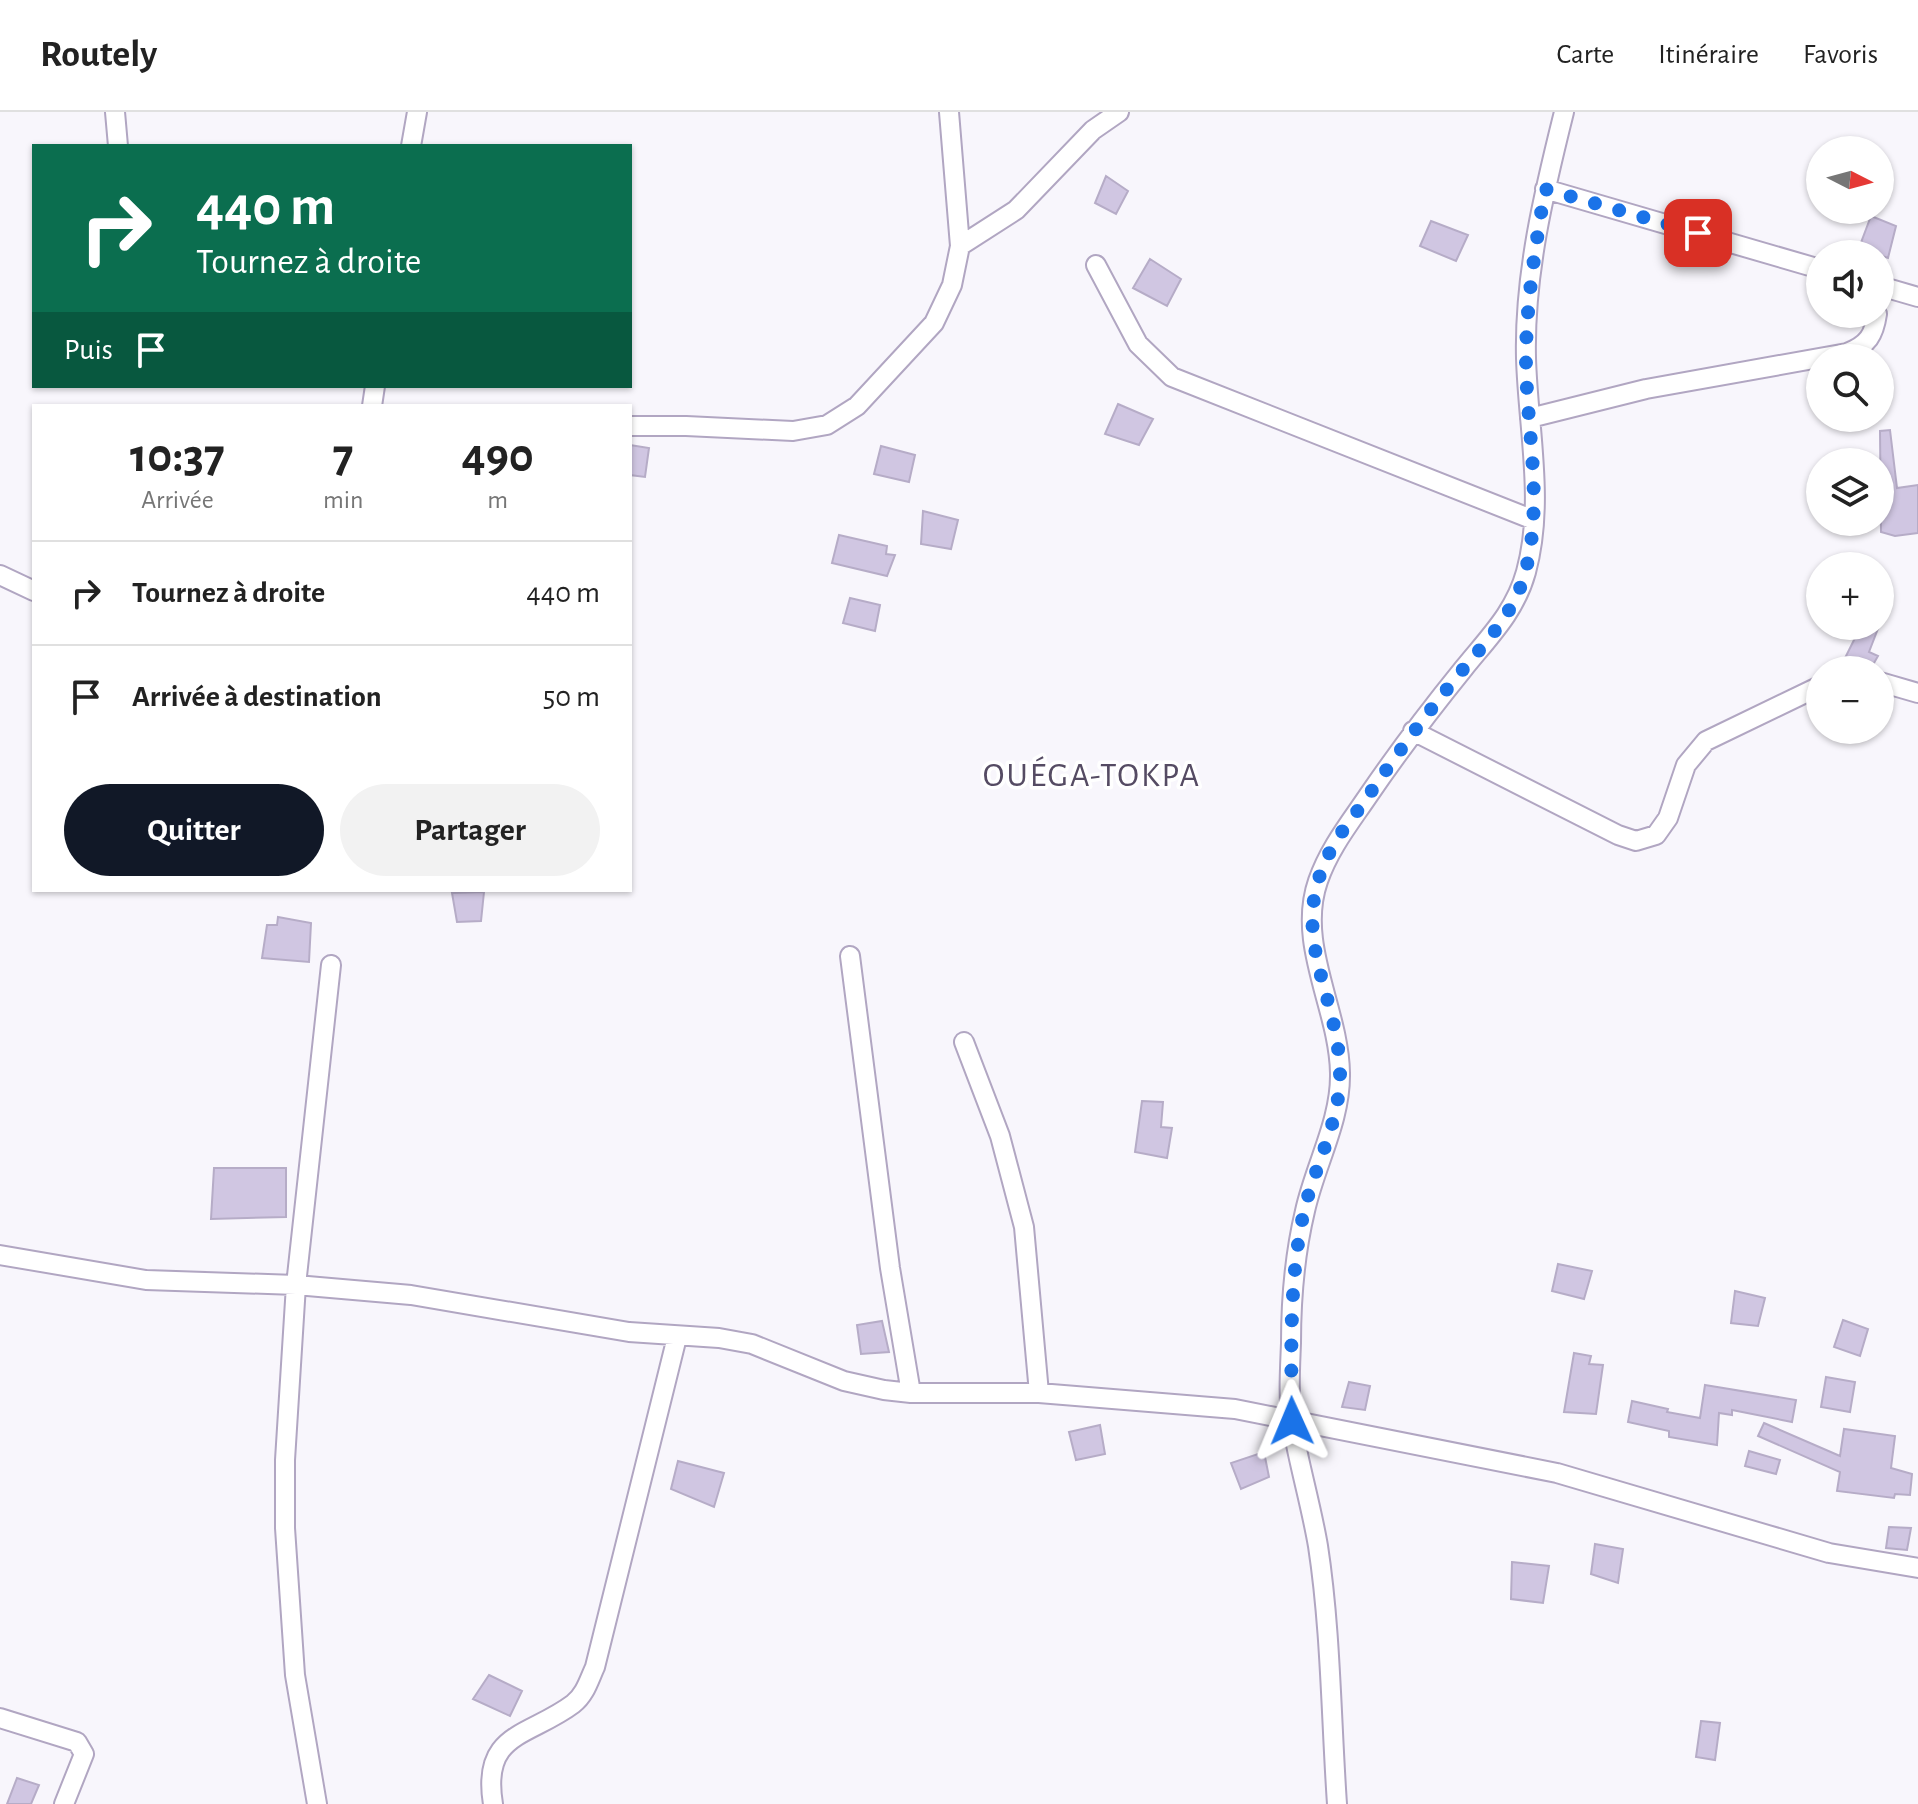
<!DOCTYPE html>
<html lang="fr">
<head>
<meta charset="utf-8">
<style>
  body { margin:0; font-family:"Alegreya Sans",sans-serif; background:#f2f2f2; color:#222; height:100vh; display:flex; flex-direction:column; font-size:30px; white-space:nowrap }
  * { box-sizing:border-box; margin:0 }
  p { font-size:26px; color:#767676 }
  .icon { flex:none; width:44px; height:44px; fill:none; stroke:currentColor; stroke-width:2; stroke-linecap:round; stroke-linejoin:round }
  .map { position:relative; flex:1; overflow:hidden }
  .sheet { position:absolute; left:32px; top:292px; width:600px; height:488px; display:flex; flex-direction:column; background:#fff; border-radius:0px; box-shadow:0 2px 6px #0004 }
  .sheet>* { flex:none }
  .top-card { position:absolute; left:32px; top:32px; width:600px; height:244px; border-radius:0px; box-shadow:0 2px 6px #0004; background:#0b6e4f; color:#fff; overflow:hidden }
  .needle { width:52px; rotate:96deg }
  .fabs { position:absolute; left:1806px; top:24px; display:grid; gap:16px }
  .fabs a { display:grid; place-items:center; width:88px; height:88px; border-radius:50%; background:#fff; box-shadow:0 2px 6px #0004; font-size:40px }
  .pin { position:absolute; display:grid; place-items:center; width:68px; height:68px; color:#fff; margin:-34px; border-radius:16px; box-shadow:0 4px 12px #0006 }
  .me { position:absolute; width:88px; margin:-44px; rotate:359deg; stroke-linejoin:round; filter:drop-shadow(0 0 6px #0008) }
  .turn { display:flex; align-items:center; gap:28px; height:168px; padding:0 32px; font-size:36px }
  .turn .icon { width:104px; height:104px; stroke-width:2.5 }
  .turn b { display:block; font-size:56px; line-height:68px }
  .then { display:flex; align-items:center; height:76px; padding:0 32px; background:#0003; gap:16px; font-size:30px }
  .eta { display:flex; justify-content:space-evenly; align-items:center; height:136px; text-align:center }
  .eta b { font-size:48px; font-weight:600; line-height:56px }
  .primary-button { display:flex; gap:16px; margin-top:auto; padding:16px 32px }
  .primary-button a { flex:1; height:92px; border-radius:48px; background:#111827; color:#fff; font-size:32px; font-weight:600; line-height:92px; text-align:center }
  .primary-button a+a { background:#f2f2f2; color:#222 }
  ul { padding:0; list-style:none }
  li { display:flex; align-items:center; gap:24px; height:104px; padding:0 32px; border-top:2px solid #e0e0e0 }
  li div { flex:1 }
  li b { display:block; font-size:30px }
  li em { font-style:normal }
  header { display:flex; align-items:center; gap:48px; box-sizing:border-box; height:112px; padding:0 40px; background:#fff; border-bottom:2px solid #e0e0e0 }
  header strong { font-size:38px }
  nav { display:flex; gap:44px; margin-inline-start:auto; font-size:28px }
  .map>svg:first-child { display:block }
  .building { fill:#d0c6e2; stroke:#b6acc7; stroke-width:2 }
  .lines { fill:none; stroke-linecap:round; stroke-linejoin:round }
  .street-casing { stroke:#b1a6c2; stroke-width:22 }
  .street { stroke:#fff; stroke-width:18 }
  .route { stroke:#1a73e8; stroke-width:14; stroke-dasharray:0 25.2 }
  .labels { text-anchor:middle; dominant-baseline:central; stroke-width:7; stroke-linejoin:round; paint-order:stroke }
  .quarter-label { font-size:34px; letter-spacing:2px; fill:#554b63; stroke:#fff }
</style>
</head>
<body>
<header>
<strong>Routely</strong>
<nav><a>Carte</a><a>Itinéraire</a><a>Favoris</a></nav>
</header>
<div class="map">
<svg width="1918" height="1692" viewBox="0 0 1918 1692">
  <rect width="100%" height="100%" fill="#f8f6fc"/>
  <path class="building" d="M 1106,64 L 1128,79 L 1116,102 L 1095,91 Z
    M 1871,104 L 1896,114 L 1888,146 L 1859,136 Z
    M 1431,109 L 1468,123 L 1456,149 L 1420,134 Z
    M 1150,147 L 1181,167 L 1167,194 L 1133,176 Z
    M 1118,292 L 1153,307 L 1139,333 L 1105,322 Z
    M 1890,318 L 1897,376 L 1918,373 L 1918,421 L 1895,424 L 1881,420 L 1880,319 Z
    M 630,333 L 649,336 L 645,365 L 630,363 Z
    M 881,334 L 915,343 L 909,370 L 874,362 Z
    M 923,399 L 958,408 L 951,437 L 921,432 Z
    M 839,423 L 887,434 L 886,442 L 895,443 L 887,464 L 832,451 Z
    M 850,486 L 880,493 L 875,519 L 843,511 Z
    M 1861,514 L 1879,514 L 1869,540 L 1878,544 L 1870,558 L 1839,558 Z
    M 484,780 L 481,809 L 457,810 L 452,781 Z
    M 278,805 L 311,811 L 309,850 L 262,846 L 267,813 L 277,813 Z
    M 1142,989 L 1163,990 L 1161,1015 L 1172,1016 L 1167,1046 L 1135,1040 Z
    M 214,1056 L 286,1056 L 286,1105 L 211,1107 Z
    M 1558,1152 L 1592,1159 L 1584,1187 L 1552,1179 Z
    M 1735,1179 L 1765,1186 L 1758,1214 L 1731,1211 Z
    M 1843,1208 L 1868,1217 L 1860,1244 L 1834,1235 Z
    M 882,1209 L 889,1240 L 861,1242 L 857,1213 Z
    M 1574,1241 L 1591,1244 L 1589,1252 L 1603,1253 L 1596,1302 L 1564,1300 Z
    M 1826,1265 L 1855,1270 L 1850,1300 L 1821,1295 Z
    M 1349,1270 L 1370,1274 L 1365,1298 L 1342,1295 Z
    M 1705,1273 L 1796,1288 L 1792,1310 L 1732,1298 L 1732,1303 L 1719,1301 L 1717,1333 L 1669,1325 L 1669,1319 L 1628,1310 L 1632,1289 L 1668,1297 L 1667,1300 L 1700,1306 Z
    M 1764,1311 L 1840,1344 L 1844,1317 L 1895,1324 L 1891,1356 L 1912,1362 L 1910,1383 L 1895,1382 L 1894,1386 L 1837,1379 L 1840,1360 L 1758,1324 Z
    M 1100,1313 L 1105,1342 L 1076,1348 L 1069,1320 Z
    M 1749,1339 L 1780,1348 L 1776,1362 L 1745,1354 Z
    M 1264,1340 L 1269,1365 L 1241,1377 L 1231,1351 Z
    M 678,1349 L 724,1361 L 714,1395 L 671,1377 Z
    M 1889,1415 L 1911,1416 L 1907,1438 L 1886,1436 Z
    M 1595,1432 L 1623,1437 L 1618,1471 L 1591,1462 Z
    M 1512,1450 L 1549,1454 L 1543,1491 L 1511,1487 Z
    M 489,1563 L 522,1579 L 510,1604 L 473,1587 Z
    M 1701,1609 L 1720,1611 L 1715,1648 L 1696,1645 Z
    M 17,1666 L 39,1673 L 31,1692 L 7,1692 Z"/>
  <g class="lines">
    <defs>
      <path id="street" d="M 115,0 L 118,34
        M 411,34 L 417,0
        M 1545,77 L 1820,157
        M 960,134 L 1016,98 L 1093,18 L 1119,0
        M 1096,153 L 1138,232 L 1172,265 L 1534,408
        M 1880,174 L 1918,185
        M 372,294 L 375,274
        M 1530,306 L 1646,277 L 1847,241 C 1868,233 1874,223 1877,202
        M 630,314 L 686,314 L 793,319 L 827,313 L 857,294 L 934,211 L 952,173 L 960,134 L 949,0
        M 0,463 L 34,479
        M 1880,570 L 1918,581
        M 1413,619 L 1618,723 L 1636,729 L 1656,723 L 1668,706 L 1686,653 L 1706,629 L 1820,574
        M 850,844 L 890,1156 L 911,1281
        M 964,930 L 1000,1024 L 1024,1115 L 1039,1281
        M 0,1143 L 146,1168 L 296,1173 L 411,1183 L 629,1220 L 719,1226 L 752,1232 L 844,1269 L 884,1278 L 911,1281 L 1039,1281 L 1235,1297 L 1557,1361 L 1829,1441 L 1918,1456
        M 0,1606 L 77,1630 L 84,1642 L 64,1692
        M 317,1692 L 295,1563 L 285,1416 L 285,1348 L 296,1173 L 331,853
        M 493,1692 C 481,1620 529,1625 573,1592 C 585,1583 589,1568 595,1555 L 677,1225
        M 1337,1692 C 1331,1606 1331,1519 1318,1434 C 1311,1393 1299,1353 1292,1312 C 1288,1286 1290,1257 1291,1231 C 1291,1188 1295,1141 1305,1099 C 1315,1053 1341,1009 1340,961 C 1339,897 1296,832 1318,769 C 1329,737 1349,712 1368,684 C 1398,640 1430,598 1464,556 C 1489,525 1515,500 1526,460 C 1545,390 1528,317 1526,246 C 1524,163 1544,80 1564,0"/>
    </defs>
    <use href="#street" class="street-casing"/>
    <use href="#street" class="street"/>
  </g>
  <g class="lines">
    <path class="route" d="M 1292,1309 C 1291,1239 1289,1167 1304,1099 C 1315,1053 1341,1008 1340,959 C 1337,875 1285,822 1332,736 C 1341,719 1355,703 1366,687 C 1393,648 1421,609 1452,571 C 1481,534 1515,504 1526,457 C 1544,385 1525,313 1526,240 C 1527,185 1536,132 1545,77 L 1698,121"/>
  </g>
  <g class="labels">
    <g class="quarter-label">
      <text x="1092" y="664">OUÉGA-TOKPA</text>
    </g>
  </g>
</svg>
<div class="fabs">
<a><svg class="needle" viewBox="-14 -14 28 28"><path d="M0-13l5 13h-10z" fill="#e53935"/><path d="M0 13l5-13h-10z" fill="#767676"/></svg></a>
<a><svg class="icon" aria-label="sound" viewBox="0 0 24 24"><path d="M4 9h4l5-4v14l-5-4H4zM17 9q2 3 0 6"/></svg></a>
<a><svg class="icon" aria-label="search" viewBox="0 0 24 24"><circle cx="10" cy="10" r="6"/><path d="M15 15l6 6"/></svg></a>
<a><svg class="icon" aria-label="layers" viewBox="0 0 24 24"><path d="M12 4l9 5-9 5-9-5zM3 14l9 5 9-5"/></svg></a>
<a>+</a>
<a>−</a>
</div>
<div class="pin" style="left:1698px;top:121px;background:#d93025"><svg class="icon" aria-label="arrive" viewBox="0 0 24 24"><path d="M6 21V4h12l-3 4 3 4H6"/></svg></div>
<svg class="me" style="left:1292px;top:1309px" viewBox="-20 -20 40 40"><path d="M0-17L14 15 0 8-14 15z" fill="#1a73e8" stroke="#fff" stroke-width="4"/></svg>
<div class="top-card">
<div class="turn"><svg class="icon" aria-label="right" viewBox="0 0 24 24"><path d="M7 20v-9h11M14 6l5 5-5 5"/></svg><div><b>440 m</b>Tournez à droite</div></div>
<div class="then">Puis<svg class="icon" aria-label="arrive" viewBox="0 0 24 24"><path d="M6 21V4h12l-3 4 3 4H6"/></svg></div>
</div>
<section class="sheet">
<div class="eta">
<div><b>10:37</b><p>Arrivée</p></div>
<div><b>7</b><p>min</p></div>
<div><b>490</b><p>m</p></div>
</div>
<ul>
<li><svg class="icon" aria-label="right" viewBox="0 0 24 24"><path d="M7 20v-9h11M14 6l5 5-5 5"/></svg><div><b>Tournez à droite</b></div><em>440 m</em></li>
<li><svg class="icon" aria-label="arrive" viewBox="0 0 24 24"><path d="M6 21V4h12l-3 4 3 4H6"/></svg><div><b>Arrivée à destination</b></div><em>50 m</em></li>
</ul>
<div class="primary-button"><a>Quitter</a><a>Partager</a></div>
</section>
</div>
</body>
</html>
